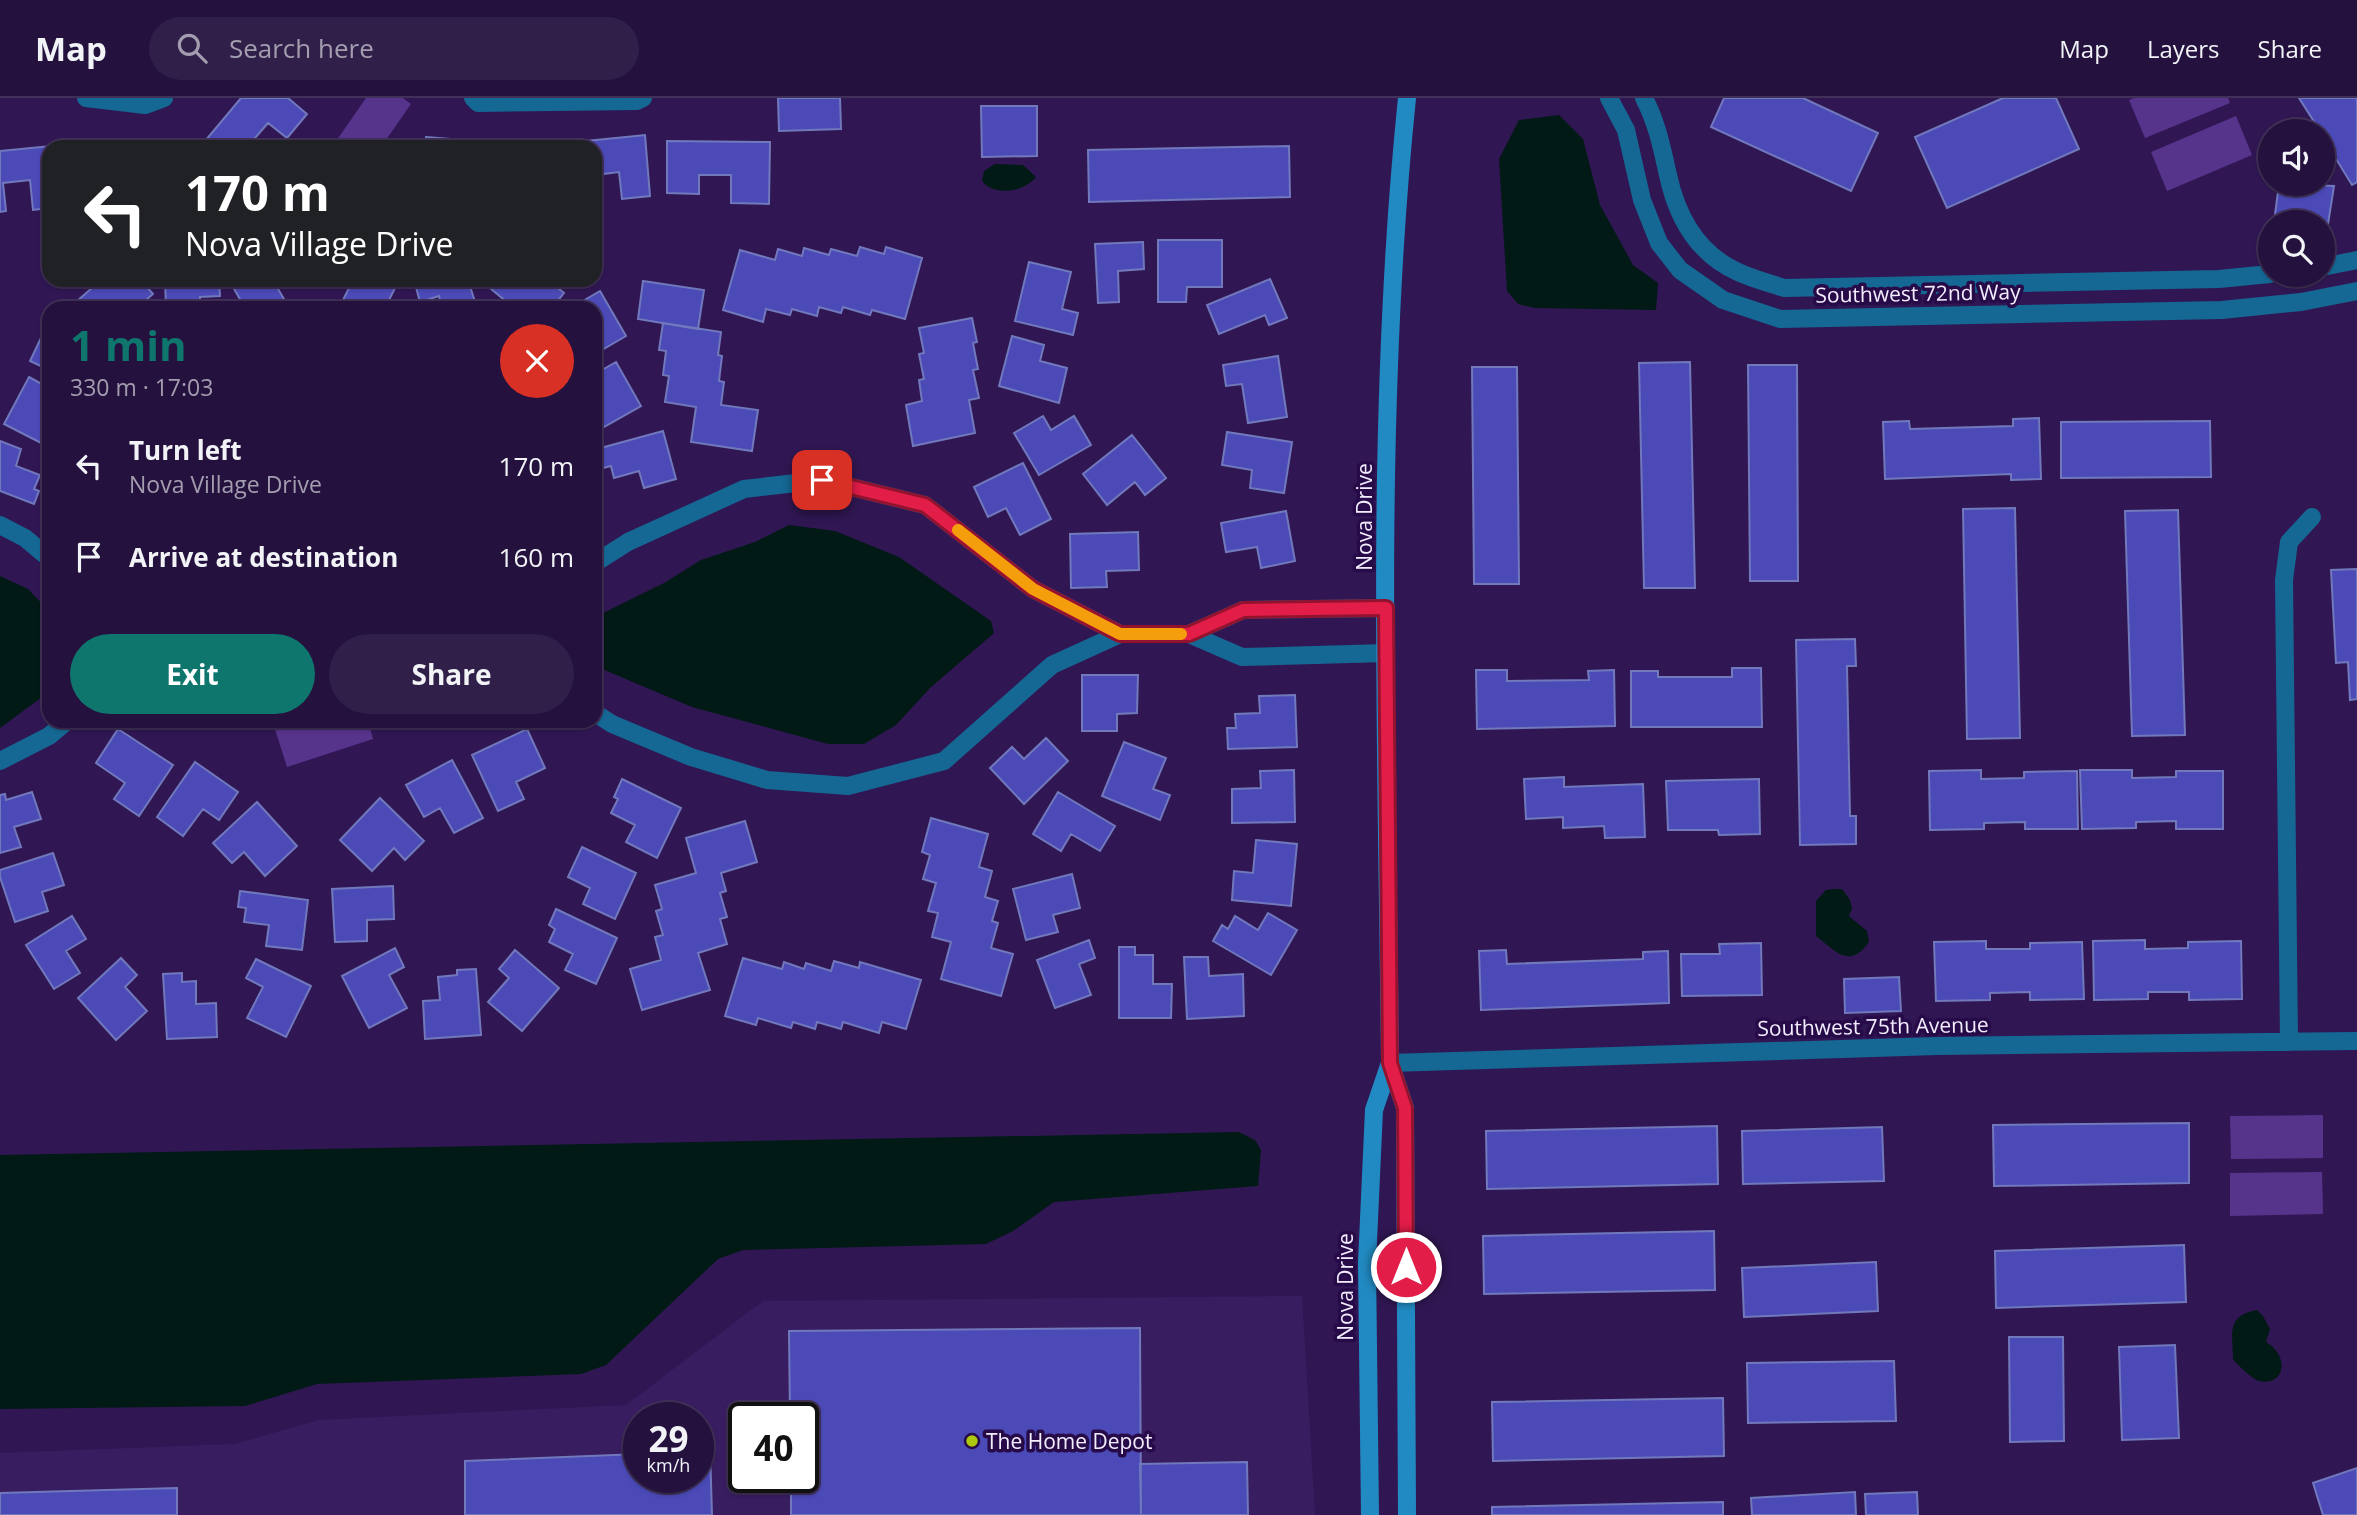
<!DOCTYPE html>
<html lang="en">
<head>
<meta charset="utf-8">
<style>
  body { margin:0; font-family:"Open Sans",sans-serif; background:#301f49; color:#f1f3f6; height:100vh; display:flex; flex-direction:column; font-size:26px; white-space:nowrap }
  * { box-sizing:border-box; margin:0 }
  p { font-size:23px; color:#a39db0 }
  .icon { flex:none; width:38px; height:38px; fill:none; stroke:currentColor; stroke-width:2; stroke-linecap:round; stroke-linejoin:round }
  .map { position:relative; flex:1; overflow:hidden }
  .sheet { position:absolute; left:42px; top:203px; width:560px; height:427px; display:flex; flex-direction:column; background:#24113e; border-radius:21px; box-shadow:0 2px 5px #0004,0 0 0 2px #413158 }
  .sheet>* { flex:none }
  .banner { position:absolute; left:42px; top:42px; width:560px; height:147px; border-radius:21px; box-shadow:0 2px 5px #0004,0 0 0 2px #413158; background:#202124; color:#fff; overflow:hidden }
  .controls { position:absolute; left:2258px; top:21px; display:grid; gap:14px }
  .controls a { display:grid; place-items:center; width:77px; height:77px; border-radius:50%; background:#24113e; box-shadow:0 2px 5px #0004,0 0 0 2px #413158; font-size:35px }
  .speed { position:absolute; left:623px; top:1304px; display:flex; gap:14px; font-size:35px; font-weight:700; text-align:center }
  .speed>* { display:grid; place-content:center; width:91px; height:91px; border-radius:50%; background:#24113e; box-shadow:0 2px 5px #0004,0 0 0 2px #413158; line-height:1 }
  .speed small { font-size:18px; font-weight:400 }
  .speed .limit { border:4px solid #111; border-radius:10px; background:#fff; color:#111 }
  .pin { position:absolute; display:grid; place-items:center; width:60px; height:60px; color:#fff; margin:-30px; border-radius:14px; box-shadow:0 4px 10px #0006 }
  .me { position:absolute; width:77px; margin:-38px; rotate:0deg; stroke-linejoin:round; filter:drop-shadow(0 0 5px #0008) }
  .turn { display:flex; align-items:center; gap:24px; height:147px; padding:0 28px; font-size:32px }
  .turn .icon { width:91px; height:91px; stroke-width:2.5 }
  .turn b { display:block; font-size:49px; line-height:60px }
  .round { display:grid; place-items:center; flex:none; width:74px; height:74px; border-radius:37px; background:#301f49 }
  .headline { display:flex; align-items:center; justify-content:space-between; height:119px; padding:0 28px }
  h1 { font-size:42px; font-weight:700; line-height:52px; color:#0f766e }
  .button { display:flex; gap:14px; margin-top:auto; padding:14px 28px }
  .button a { flex:1; height:80px; border-radius:42px; background:#0f766e; color:#fff; font-size:28px; font-weight:700; line-height:80px; text-align:center }
  .button a+a { background:#301f49; color:#f1f3f6 }
  ul { padding:0; list-style:none }
  li { display:flex; align-items:center; gap:21px; height:91px; padding:0 28px }
  li div { flex:1 }
  li b { display:block; font-size:26px }
  li em { font-style:normal }
  header { display:flex; align-items:center; gap:42px; box-sizing:border-box; height:98px; padding:0 35px; background:#24113e; border-bottom:2px solid #413158 }
  header strong { font-size:33px }
  nav { display:flex; gap:38px; margin-inline-start:auto; font-size:24px }
  .search { width:490px; height:63px; background:#301f49; display:flex; align-items:center; gap:18px; box-sizing:border-box; padding:0 24px; border-radius:38px; color:#a39db0; font-size:26px }
  .map>svg:first-child { display:block }
  .built { fill:#391d61; fill-rule:evenodd }
  .green { fill:#57348c }
  .water { fill:#011a15 }
  .building { fill:#4b4ab7; stroke:#7178bc; stroke-width:2 }
  .lines { fill:none; stroke-linecap:round; stroke-linejoin:round }
  .street { stroke:#156894; stroke-width:18 }
  .secondary { stroke:#228ac2; stroke-width:18 }
  .route-casing { stroke:#92132f; stroke-width:18 }
  .route { stroke:#e11d48; stroke-width:12 }
  .slow { stroke:#f59e0b; stroke-width:12 }
  .poi-dot { fill:#adc60e; stroke:#270b48; stroke-width:2.5 }
  .labels { text-anchor:middle; dominant-baseline:central; stroke-width:7; stroke-linejoin:round; paint-order:stroke }
  .street-label { font-size:21px; fill:#f2edfd; stroke:#270b48 }
  .poi-label { font-size:21px; fill:#f2edfd; stroke:#270b48; text-anchor:start }
</style>
</head>
<body>
<header>
<strong>Map</strong>
<div class="search"><svg class="icon" aria-label="search" viewBox="0 0 24 24"><circle cx="10" cy="10" r="6"/><path d="M15 15l6 6"/></svg>Search here</div>
<nav><a>Map</a><a>Layers</a><a>Share</a></nav>
</header>
<div class="map">
<svg width="2357" height="1417" viewBox="0 0 2357 1417">
  <rect width="100%" height="100%" fill="#301753"/>
  <path class="built" d="M 1302,1198 L 1315,1417 L 0,1417 L 0,1355 L 235,1346 L 319,1322 L 626,1307 L 763,1203 ZM 639,1320 L 698,1320 L 698,1379 L 639,1379 ZM 744,1320 L 803,1320 L 803,1379 L 744,1379 Z"/>
  <path class="green" d="M 366,0 L 403,0 L 411,6 L 381,49 L 332,49 Z
    M 2134,0 L 2228,0 L 2230,5 L 2145,40 L 2129,2 Z
    M 2236,18 L 2252,57 L 2167,93 L 2151,54 Z
    M 290,623 L 368,623 L 373,641 L 287,669 L 274,628 Z
    M 2323,1017 L 2323,1060 L 2231,1061 L 2230,1018 Z
    M 2322,1074 L 2323,1116 L 2230,1118 L 2230,1075 Z"/>
  <path class="water" d="M 1559,17 L 1583,41 L 1600,107 L 1633,167 L 1658,185 L 1656,212 L 1535,210 L 1518,206 L 1507,193 L 1499,61 L 1519,22 Z
    M 995,66 L 1023,67 L 1036,79 C 1024,94 995,99 982,83 L 984,73 Z
    M 789,427 L 835,433 L 899,459 L 991,523 L 994,535 L 930,590 L 896,627 L 864,646 L 828,646 L 692,609 L 595,568 L 595,519 L 664,485 L 701,462 L 755,444 Z
    M 0,478 L 28,491 L 49,513 L 49,594 L 0,630 Z
    M 1834,791 L 1842,791 L 1850,802 L 1852,810 L 1849,818 L 1867,833 L 1869,844 C 1849,872 1836,853 1816,838 L 1816,803 L 1826,792 Z
    M 1239,1034 L 1255,1042 L 1261,1052 L 1258,1088 L 1054,1104 L 1013,1133 L 986,1146 L 743,1152 L 718,1161 L 606,1267 L 581,1276 L 317,1286 L 245,1308 L 0,1311 L 0,1057 Z
    M 2257,1212 L 2263,1218 L 2270,1231 L 2266,1244 C 2291,1259 2284,1289 2259,1283 C 2250,1280 2240,1268 2233,1262 C 2233,1236 2225,1218 2257,1212 Z"/>
  <path class="building" d="M 241,0 L 288,0 L 307,16 L 287,40 L 268,25 L 249,47 L 251,49 L 200,49 Z
    M 778,0 L 840,0 L 841,31 L 779,33 Z
    M 1724,0 L 1803,0 L 1878,35 L 1851,93 L 1711,29 Z
    M 2003,0 L 2056,0 L 2079,51 L 1947,110 L 1915,39 Z
    M 2299,0 L 2357,0 L 2357,84 L 2352,87 L 2322,38 L 2322,33 L 2320,33 Z
    M 981,8 L 1037,8 L 1037,58 L 982,59 Z
    M 645,37 L 650,98 L 622,101 L 619,74 L 595,77 L 595,49 L 546,49 L 546,47 Z
    M 426,39 L 527,47 L 527,49 L 425,49 Z
    M 667,43 L 770,44 L 769,106 L 731,105 L 731,77 L 699,77 L 699,96 L 667,95 Z
    M 61,47 L 61,49 L 49,49 L 49,110 L 33,112 L 30,82 L 3,85 L 6,113 L 0,114 L 0,53 Z
    M 1289,48 L 1290,99 L 1089,104 L 1088,52 Z
    M 2279,86 L 2334,88 L 2326,139 L 2322,139 L 2322,124 L 2274,124 Z
    M 1158,142 L 1222,142 L 1222,189 L 1187,189 L 1186,204 L 1158,204 Z
    M 1143,144 L 1144,171 L 1118,173 L 1119,204 L 1098,205 L 1095,146 Z
    M 860,149 L 884,156 L 886,149 L 922,160 L 905,221 L 872,212 L 870,217 L 843,209 L 841,215 L 819,209 L 817,218 L 792,211 L 790,217 L 766,211 L 763,224 L 723,212 L 740,152 L 775,162 L 778,151 L 802,158 L 804,150 L 829,157 L 831,151 L 857,158 Z
    M 1029,164 L 1071,174 L 1062,211 L 1078,215 L 1073,237 L 1015,223 Z
    M 1270,181 L 1287,220 L 1269,227 L 1265,217 L 1219,236 L 1207,207 Z
    M 101,182 L 141,182 L 153,196 L 137,210 L 83,210 L 77,203 Z
    M 165,182 L 219,182 L 220,198 L 200,199 L 200,210 L 166,210 Z
    M 245,182 L 273,182 L 289,210 L 245,210 L 233,189 Z
    M 353,182 L 395,182 L 398,184 L 385,210 L 339,210 Z
    M 414,182 L 468,182 L 477,210 L 442,210 L 439,198 L 420,204 Z
    M 496,182 L 548,182 L 564,195 L 552,210 L 514,210 L 490,190 Z
    M 643,183 L 704,192 L 698,231 L 638,221 Z
    M 600,193 L 626,238 L 595,256 L 595,210 L 571,210 Z
    M 972,220 L 977,244 L 973,245 L 978,271 L 973,272 L 979,300 L 969,302 L 975,335 L 913,348 L 906,307 L 922,303 L 919,282 L 924,281 L 919,256 L 924,255 L 919,230 Z
    M 49,223 L 49,272 L 30,263 Z
    M 663,225 L 721,234 L 718,257 L 722,258 L 719,283 L 724,284 L 721,307 L 758,312 L 752,353 L 691,344 L 696,309 L 665,304 L 669,278 L 663,277 L 666,253 L 659,252 Z
    M 1012,238 L 1044,247 L 1040,263 L 1067,270 L 1059,305 L 999,288 Z
    M 1278,258 L 1287,319 L 1248,325 L 1242,286 L 1226,288 L 1223,267 Z
    M 616,264 L 641,308 L 595,334 L 595,276 Z
    M 1690,264 L 1695,490 L 1644,490 L 1639,265 Z
    M 1748,267 L 1797,267 L 1798,483 L 1750,483 Z
    M 1472,269 L 1517,269 L 1519,486 L 1474,486 Z
    M 29,279 L 49,290 L 49,349 L 4,326 Z
    M 1043,318 L 1051,332 L 1074,318 L 1091,347 L 1039,377 L 1014,335 Z
    M 2039,320 L 2041,381 L 2011,382 L 2011,376 L 1885,381 L 1883,324 L 1909,323 L 1910,331 L 2013,328 L 2013,321 Z
    M 2210,323 L 2211,379 L 2061,380 L 2061,324 Z
    M 663,333 L 676,381 L 644,390 L 639,373 L 614,380 L 611,368 L 603,370 L 597,351 Z
    M 1227,334 L 1292,344 L 1284,395 L 1250,390 L 1252,372 L 1222,367 Z
    M 1132,337 L 1166,380 L 1145,397 L 1135,384 L 1107,407 L 1083,376 Z
    M 0,343 L 21,351 L 16,368 L 40,377 L 34,391 L 39,393 L 34,406 L 0,393 Z
    M 1023,365 L 1051,421 L 1020,437 L 1006,410 L 988,419 L 974,389 Z
    M 2015,410 L 2020,640 L 1967,641 L 1963,411 Z
    M 2178,412 L 2185,637 L 2132,638 L 2125,413 Z
    M 1286,413 L 1295,463 L 1261,470 L 1257,449 L 1226,454 L 1221,425 Z
    M 1138,434 L 1139,472 L 1106,473 L 1107,489 L 1071,490 L 1070,436 Z
    M 2357,471 L 2357,601 L 2350,602 L 2348,564 L 2336,565 L 2331,472 Z
    M 1855,541 L 1856,568 L 1847,568 L 1850,718 L 1856,718 L 1856,746 L 1800,747 L 1796,542 Z
    M 1732,570 L 1761,570 L 1762,629 L 1631,629 L 1631,573 L 1658,573 L 1658,579 L 1732,579 Z
    M 1476,572 L 1507,572 L 1507,583 L 1589,582 L 1588,573 L 1614,572 L 1615,628 L 1477,631 Z
    M 1082,577 L 1138,577 L 1137,615 L 1117,616 L 1117,633 L 1082,633 Z
    M 1295,597 L 1297,649 L 1228,651 L 1227,630 L 1236,630 L 1235,616 L 1260,615 L 1259,598 Z
    M 180,623 L 202,623 L 181,628 Z
    M 118,631 L 173,667 L 139,718 L 114,701 L 125,685 L 96,665 Z
    M 527,631 L 545,670 L 516,684 L 524,701 L 498,713 L 472,657 Z
    M 1046,640 L 1068,663 L 1024,706 L 990,670 L 1012,649 L 1024,661 Z
    M 1124,644 L 1166,660 L 1153,691 L 1170,697 L 1160,722 L 1102,698 Z
    M 452,662 L 483,720 L 454,735 L 440,710 L 424,719 L 406,687 Z
    M 195,664 L 238,694 L 219,722 L 203,711 L 183,738 L 157,719 Z
    M 1294,672 L 1295,724 L 1232,725 L 1232,691 L 1261,690 L 1260,673 Z
    M 1981,672 L 1981,681 L 2024,680 L 2024,674 L 2077,673 L 2078,731 L 2025,731 L 2025,724 L 1984,725 L 1984,731 L 1930,732 L 1929,673 Z
    M 2080,672 L 2132,672 L 2132,680 L 2176,679 L 2176,673 L 2223,673 L 2223,731 L 2176,731 L 2176,723 L 2136,724 L 2136,730 L 2082,731 Z
    M 1564,679 L 1564,689 L 1643,686 L 1645,739 L 1605,740 L 1604,728 L 1563,730 L 1563,719 L 1526,721 L 1524,681 Z
    M 622,681 L 681,710 L 657,760 L 626,744 L 635,727 L 611,715 L 618,701 L 614,699 Z
    M 1759,681 L 1760,736 L 1719,737 L 1718,732 L 1668,732 L 1666,683 Z
    M 32,694 L 41,721 L 14,729 L 21,749 L 0,755 L 0,697 L 5,696 L 6,702 Z
    M 1058,694 L 1115,728 L 1100,753 L 1071,736 L 1061,753 L 1033,736 Z
    M 380,700 L 424,743 L 405,762 L 394,750 L 372,773 L 340,742 Z
    M 257,704 L 297,748 L 265,778 L 244,754 L 232,765 L 213,745 Z
    M 931,720 L 988,736 L 979,769 L 992,773 L 985,799 L 998,803 L 992,823 L 998,825 L 991,850 L 1013,856 L 1001,898 L 941,881 L 951,844 L 932,839 L 938,815 L 928,813 L 936,785 L 923,781 L 930,757 L 922,754 Z
    M 745,723 L 757,764 L 721,775 L 726,793 L 720,795 L 727,819 L 720,821 L 727,846 L 698,855 L 710,892 L 642,912 L 630,871 L 661,862 L 655,839 L 663,837 L 656,813 L 662,811 L 655,787 L 696,775 L 686,740 Z
    M 1256,742 L 1297,746 L 1291,808 L 1232,802 L 1234,773 L 1253,775 Z
    M 582,749 L 636,775 L 615,821 L 583,806 L 590,790 L 568,779 Z
    M 53,755 L 64,787 L 42,794 L 48,813 L 15,824 L 0,779 L 0,772 Z
    M 1072,776 L 1080,810 L 1053,817 L 1058,834 L 1026,842 L 1013,791 Z
    M 393,788 L 394,821 L 367,822 L 367,843 L 335,844 L 332,791 Z
    M 240,793 L 308,802 L 302,852 L 266,848 L 269,827 L 244,824 L 246,810 L 238,809 Z
    M 556,811 L 617,840 L 596,886 L 565,872 L 573,856 L 549,844 L 555,831 L 549,827 Z
    M 1268,815 L 1297,832 L 1271,877 L 1213,843 L 1222,827 L 1228,831 L 1235,818 L 1258,832 Z
    M 72,818 L 86,841 L 66,853 L 80,875 L 54,891 L 26,847 Z
    M 1089,842 L 1095,860 L 1079,866 L 1091,897 L 1055,910 L 1037,862 Z
    M 2145,842 L 2145,851 L 2188,850 L 2188,844 L 2241,843 L 2242,901 L 2189,902 L 2189,894 L 2148,894 L 2148,901 L 2094,902 L 2093,843 Z
    M 1986,843 L 1986,851 L 2030,851 L 2030,845 L 2082,844 L 2084,901 L 2030,902 L 2030,894 L 1990,895 L 1990,902 L 1936,903 L 1934,844 Z
    M 1761,845 L 1762,897 L 1682,898 L 1681,856 L 1720,856 L 1719,846 Z
    M 1119,849 L 1135,849 L 1135,857 L 1153,857 L 1153,886 L 1172,886 L 1171,920 L 1119,920 Z
    M 395,850 L 404,869 L 389,877 L 407,910 L 369,930 L 342,878 Z
    M 515,852 L 559,890 L 522,933 L 488,904 L 509,880 L 499,871 Z
    M 1506,852 L 1507,866 L 1643,861 L 1643,854 L 1668,853 L 1669,905 L 1481,912 L 1479,853 Z
    M 1184,859 L 1208,859 L 1209,878 L 1243,876 L 1244,918 L 1187,921 Z
    M 121,860 L 137,877 L 125,889 L 147,913 L 116,942 L 78,900 Z
    M 743,860 L 782,871 L 784,864 L 804,871 L 806,865 L 831,873 L 834,863 L 859,870 L 860,864 L 921,882 L 906,931 L 882,924 L 879,935 L 843,924 L 841,931 L 817,924 L 815,931 L 793,924 L 791,930 L 758,920 L 756,927 L 725,918 Z
    M 256,861 L 311,888 L 286,939 L 247,920 L 263,889 L 246,880 Z
    M 476,871 L 481,937 L 425,941 L 423,903 L 440,902 L 438,879 L 457,877 L 457,872 Z
    M 182,875 L 182,884 L 196,883 L 196,906 L 216,905 L 217,939 L 167,941 L 163,876 Z
    M 1899,879 L 1901,913 L 1845,915 L 1844,881 Z
    M 2189,1025 L 2189,1085 L 1994,1088 L 1993,1027 Z
    M 1717,1028 L 1718,1086 L 1487,1091 L 1486,1033 Z
    M 1882,1029 L 1884,1083 L 1743,1086 L 1742,1033 Z
    M 1714,1133 L 1715,1192 L 1484,1196 L 1483,1138 Z
    M 2184,1147 L 2186,1204 L 1996,1210 L 1995,1153 Z
    M 1876,1164 L 1878,1213 L 1744,1219 L 1742,1170 Z
    M 1140,1230 L 1141,1417 L 791,1417 L 791,1379 L 803,1379 L 803,1320 L 790,1320 L 789,1233 Z
    M 2009,1239 L 2063,1239 L 2064,1343 L 2010,1344 Z
    M 2175,1247 L 2179,1340 L 2122,1342 L 2119,1249 Z
    M 1894,1263 L 1896,1323 L 1748,1325 L 1747,1265 Z
    M 1723,1300 L 1724,1358 L 1493,1363 L 1492,1304 Z
    M 698,1353 L 710,1353 L 712,1417 L 465,1417 L 465,1363 L 639,1356 L 639,1379 L 698,1379 Z
    M 1247,1364 L 1248,1417 L 1141,1417 L 1140,1366 Z
    M 2357,1370 L 2357,1417 L 2323,1417 L 2313,1385 Z
    M 177,1390 L 177,1417 L 0,1417 L 0,1395 Z
    M 1855,1394 L 1856,1417 L 1752,1417 L 1751,1400 Z
    M 1917,1394 L 1918,1417 L 1866,1417 L 1865,1396 Z
    M 1723,1404 L 1723,1417 L 1492,1417 L 1492,1409 Z"/>
  <g class="lines">
    <path class="street" d="M 86,0 L 145,7 L 164,0
      M 473,0 L 478,5 L 637,3 L 643,0
      M 1609,0 L 1626,32 L 1642,102 L 1659,145 L 1680,172 L 1723,202 L 1780,221 L 2222,212 L 2301,204 L 2357,193
      M 1644,0 C 1657,25 1662,50 1668,77 C 1677,119 1698,156 1738,174 C 1753,181 1769,185 1784,190 L 2219,181 L 2270,176
      M 2322,169 L 2357,162
      M 0,427 L 25,440 L 49,460
      M 595,465 L 628,444 L 744,391 L 822,382 L 925,407 L 1033,491 L 1120,536
      M 1189,536 L 1243,512 L 1386,510
      M 595,615 L 612,626 L 691,659 L 767,682 L 848,688 L 944,663 L 1052,567 L 1120,536 L 1189,536 L 1242,559 L 1386,555
      M 0,663 L 49,638 L 67,623
      M 2289,944 L 2284,482 L 2289,444 L 2312,419
      M 1390,965 L 1937,948 L 2357,943"/>
    <path class="secondary" d="M 1407,0 C 1374,320 1387,643 1390,965 L 1405,1010 L 1407,1417
      M 1370,1417 L 1367,1165 L 1374,1012 L 1390,965"/>
  </g>
  <g class="lines">
    <defs>
      <path id="route" d="M 822,382 L 925,407 L 1033,491 L 1120,536 L 1189,536 L 1243,512 L 1386,510 L 1390,965 L 1405,1010 L 1406,1169"/>
    </defs>
    <use href="#route" class="route-casing"/>
    <use href="#route" class="route"/>
    <path class="slow" d="M 958,432 L 1033,491 L 1120,536 L 1181,536"/>
  </g>
  <circle class="poi-dot" cx="972" cy="1343" r="7"/>
  <g class="labels">
    <g class="street-label">
      <text transform="translate(1918 195) rotate(-1)">Southwest 72nd Way</text>
      <text transform="translate(1364 419) rotate(-90)">Nova Drive</text>
      <text transform="translate(1873 928) rotate(-1)">Southwest 75th Avenue</text>
      <text transform="translate(1345 1189) rotate(-90)">Nova Drive</text>
    </g>
    <g class="poi-label">
      <text x="986" y="1343">The Home Depot</text>
    </g>
  </g>
</svg>
<div class="controls">
<a><svg class="icon" aria-label="sound" viewBox="0 0 24 24"><path d="M4 9h4l5-4v14l-5-4H4zM17 9q2 3 0 6"/></svg></a>
<a><svg class="icon" aria-label="search" viewBox="0 0 24 24"><circle cx="10" cy="10" r="6"/><path d="M15 15l6 6"/></svg></a>
</div>
<div class="speed"><div>29<small>km/h</small></div><div class="limit">40</div></div>
<div class="pin" style="left:822px;top:382px;background:#d93025"><svg class="icon" aria-label="arrive" viewBox="0 0 24 24"><path d="M6 21V4h12l-3 4 3 4H6"/></svg></div>
<svg class="me" style="left:1406px;top:1169px" viewBox="-20 -20 40 40"><circle r="17" fill="#e11d48" stroke="#fff" stroke-width="3"/><path d="M0-11L8 9 0 5-8 9z" fill="#fff"/></svg>
<div class="banner">
<div class="turn"><svg class="icon" aria-label="left" viewBox="0 0 24 24"><path d="M17 20v-9H6M10 6l-5 5 5 5"/></svg><div><b>170 m</b>Nova Village Drive</div></div>
</div>
<section class="sheet">
<div class="headline"><div><h1>1 min</h1><p>330 m · 17:03</p></div><a class="round" style="background:#d93025;color:#fff"><svg class="icon" aria-label="close" viewBox="0 0 24 24"><path d="M6 6l12 12M18 6L6 18"/></svg></a></div>
<ul>
<li><svg class="icon" aria-label="left" viewBox="0 0 24 24"><path d="M17 20v-9H6M10 6l-5 5 5 5"/></svg><div><b>Turn left</b><p>Nova Village Drive</p></div><em>170 m</em></li>
<li><svg class="icon" aria-label="arrive" viewBox="0 0 24 24"><path d="M6 21V4h12l-3 4 3 4H6"/></svg><div><b>Arrive at destination</b></div><em>160 m</em></li>
</ul>
<div class="button"><a>Exit</a><a>Share</a></div>
</section>
</div>
</body>
</html>
